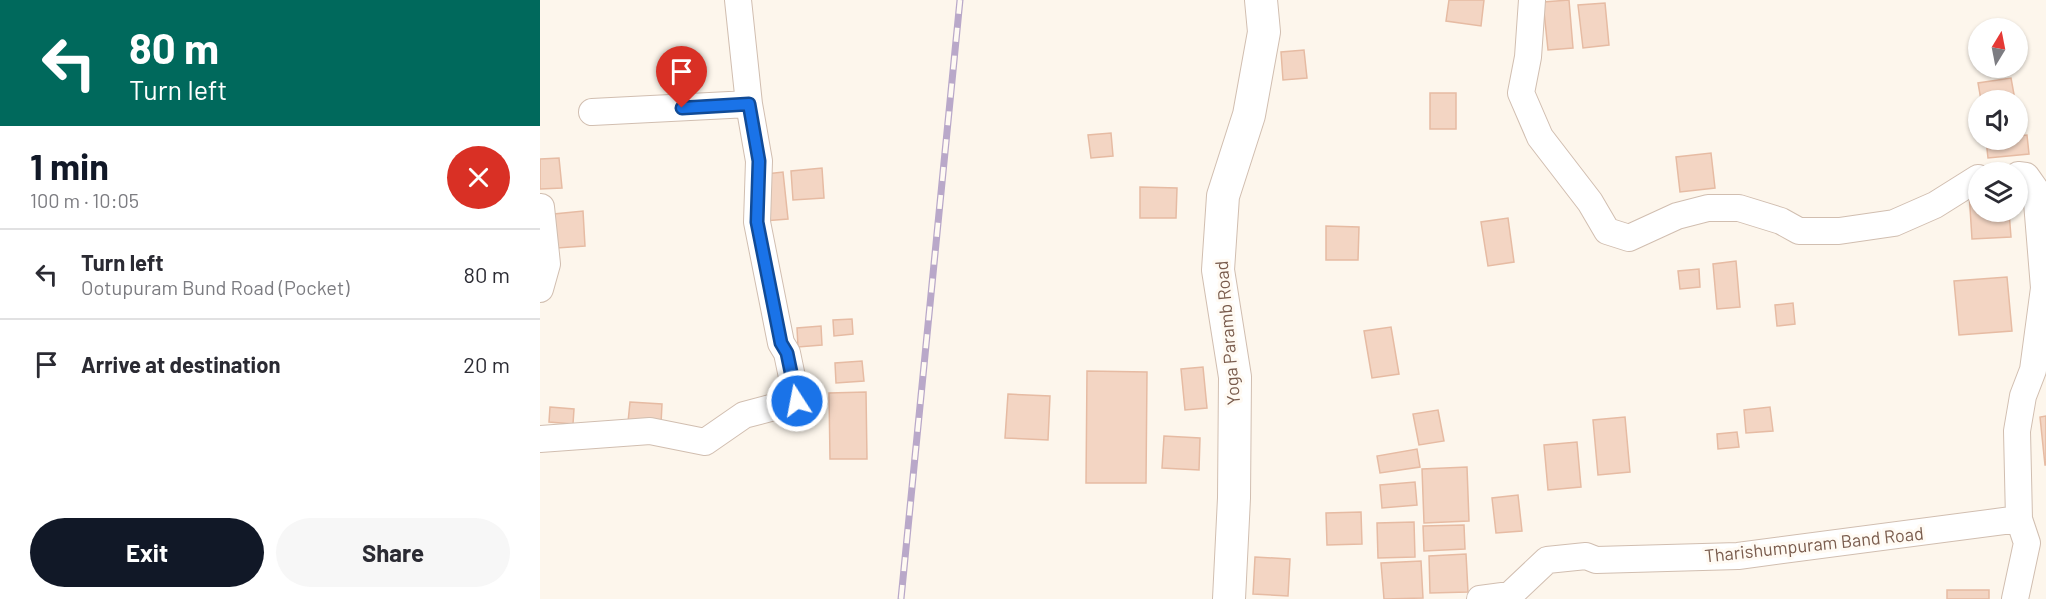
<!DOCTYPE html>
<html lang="en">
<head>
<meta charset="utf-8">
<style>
  body { margin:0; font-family:Barlow,sans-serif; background:#f7f7f7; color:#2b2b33; height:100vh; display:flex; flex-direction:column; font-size:22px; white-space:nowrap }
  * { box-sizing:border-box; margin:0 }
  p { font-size:20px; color:#7c7c81 }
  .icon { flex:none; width:33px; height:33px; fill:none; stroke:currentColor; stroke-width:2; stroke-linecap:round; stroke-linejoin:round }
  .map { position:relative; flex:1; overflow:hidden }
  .details { display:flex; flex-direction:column; background:#fff; width:540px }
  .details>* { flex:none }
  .hud { background:#00695c; color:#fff; overflow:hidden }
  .needle { width:39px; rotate:10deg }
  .fabs { position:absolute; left:1428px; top:18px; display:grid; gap:12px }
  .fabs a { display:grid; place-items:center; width:60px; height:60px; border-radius:50%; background:#fff; box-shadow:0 2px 4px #0004; font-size:30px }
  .pin { position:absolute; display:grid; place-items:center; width:51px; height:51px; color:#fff; margin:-62px -26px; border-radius:50% 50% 50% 0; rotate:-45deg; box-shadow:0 0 6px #0007 }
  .pin .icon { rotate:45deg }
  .me { position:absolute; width:66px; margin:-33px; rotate:349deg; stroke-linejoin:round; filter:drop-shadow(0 0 4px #0008) }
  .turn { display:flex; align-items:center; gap:21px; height:126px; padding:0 30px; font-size:27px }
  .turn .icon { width:78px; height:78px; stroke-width:2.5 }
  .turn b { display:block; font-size:42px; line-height:51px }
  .round { display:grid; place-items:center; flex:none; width:63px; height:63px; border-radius:32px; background:#f7f7f7 }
  .head { display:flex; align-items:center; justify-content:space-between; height:102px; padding:0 30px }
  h1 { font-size:36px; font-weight:700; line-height:45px; color:#111827 }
  .action { display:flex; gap:12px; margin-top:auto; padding:12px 30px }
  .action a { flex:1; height:69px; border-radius:36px; background:#111827; color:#fff; font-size:24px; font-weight:700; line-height:69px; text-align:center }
  .action a+a { background:#f7f7f7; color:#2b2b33 }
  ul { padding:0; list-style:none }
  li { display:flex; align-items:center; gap:18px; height:90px; padding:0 30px; border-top:2px solid #e1e1e2 }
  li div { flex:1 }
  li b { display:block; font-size:22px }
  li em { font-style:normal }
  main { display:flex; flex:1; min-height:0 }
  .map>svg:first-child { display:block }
  .building { fill:#f3d5c3; stroke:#e6bba3; stroke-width:1.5 }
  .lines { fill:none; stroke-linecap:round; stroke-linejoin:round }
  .minor-casing { stroke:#d1beb0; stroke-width:28 }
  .tertiary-casing { stroke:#d1beb0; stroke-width:34 }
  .minor { stroke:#fff; stroke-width:26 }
  .tertiary { stroke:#fff; stroke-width:32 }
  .rail-casing { stroke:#b9a8c9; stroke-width:7 }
  .rail { stroke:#fffaf3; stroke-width:4.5; stroke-dasharray:14; stroke-linecap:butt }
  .route-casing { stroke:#114b97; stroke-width:15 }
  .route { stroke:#1a73e8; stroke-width:10 }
  .labels { text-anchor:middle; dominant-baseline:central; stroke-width:6; stroke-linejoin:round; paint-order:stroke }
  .street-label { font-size:18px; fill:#7a5c4d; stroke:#fffaf3 }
</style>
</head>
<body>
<main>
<section class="details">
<div class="hud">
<div class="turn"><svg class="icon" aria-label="left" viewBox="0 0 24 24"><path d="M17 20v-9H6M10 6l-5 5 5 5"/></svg><div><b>80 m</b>Turn left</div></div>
</div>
<div class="head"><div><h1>1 min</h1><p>100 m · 10:05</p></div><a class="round" style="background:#d93025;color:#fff"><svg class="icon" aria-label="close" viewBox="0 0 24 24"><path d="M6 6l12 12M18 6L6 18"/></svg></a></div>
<ul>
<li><svg class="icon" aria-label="left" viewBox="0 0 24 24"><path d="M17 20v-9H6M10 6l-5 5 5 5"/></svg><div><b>Turn left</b><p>Ootupuram Bund Road (Pocket)</p></div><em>80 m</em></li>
<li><svg class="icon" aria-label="arrive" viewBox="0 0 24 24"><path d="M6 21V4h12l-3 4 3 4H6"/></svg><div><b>Arrive at destination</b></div><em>20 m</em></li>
</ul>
<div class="action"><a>Exit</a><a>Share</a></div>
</section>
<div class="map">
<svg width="1506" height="599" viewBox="0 0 1506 599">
  <rect width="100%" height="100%" fill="#fdf6ec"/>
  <path class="building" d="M 909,0 L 944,0 L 941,26 L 906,21 Z
    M 1029,0 L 1033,48 L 1008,50 L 1003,2 Z
    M 1065,3 L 1069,45 L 1043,48 L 1038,5 Z
    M 764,50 L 767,78 L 743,80 L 741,52 Z
    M 1471,78 L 1475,100 L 1441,100 L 1438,83 Z
    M 890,93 L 916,93 L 916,129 L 890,129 Z
    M 571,133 L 573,156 L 551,158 L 548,135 Z
    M 1487,135 L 1489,154 L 1448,158 L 1446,140 L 1478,140 L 1478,136 Z
    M 1171,153 L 1175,188 L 1140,192 L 1136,157 Z
    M 19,158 L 22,188 L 0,189 L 0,159 Z
    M 282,168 L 284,198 L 253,200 L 251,171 Z
    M 243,172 L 248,219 L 224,221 L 226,174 Z
    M 600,187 L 637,188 L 636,218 L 600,218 Z
    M 1438,191 L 1438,212 L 1469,212 L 1471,237 L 1432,239 L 1429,192 Z
    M 43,211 L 45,246 L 17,248 L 14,214 Z
    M 968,218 L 974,262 L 948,266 L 941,222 Z
    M 786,226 L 819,227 L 818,260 L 786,260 Z
    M 1196,261 L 1200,307 L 1177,309 L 1173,264 Z
    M 1159,269 L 1160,287 L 1140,289 L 1138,271 Z
    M 1467,277 L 1472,331 L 1419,335 L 1414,281 Z
    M 1253,303 L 1255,324 L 1237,326 L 1235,305 Z
    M 312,319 L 313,334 L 294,336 L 293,320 Z
    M 281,326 L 282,345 L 258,347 L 257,328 Z
    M 851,327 L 859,374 L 832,378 L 824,331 Z
    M 322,361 L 324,381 L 296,383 L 295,363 Z
    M 663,367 L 667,408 L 645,410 L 641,369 Z
    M 547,371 L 607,372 L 606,483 L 546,483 Z
    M 326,392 L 327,459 L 290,459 L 289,393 Z
    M 468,394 L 510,396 L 508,440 L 465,438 Z
    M 90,402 L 122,404 L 121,424 L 88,422 Z
    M 10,407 L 34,409 L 33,424 L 9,422 Z
    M 1230,407 L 1233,431 L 1206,433 L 1204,410 Z
    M 898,410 L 904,441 L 879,445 L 873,414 Z
    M 1506,416 L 1506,465 L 1505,465 L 1500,417 Z
    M 1085,417 L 1090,472 L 1058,475 L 1053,420 Z
    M 1197,432 L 1199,447 L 1178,449 L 1177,434 Z
    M 624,436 L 660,438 L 659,470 L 622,468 Z
    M 1037,442 L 1041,487 L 1008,490 L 1004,445 Z
    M 877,449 L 880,467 L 840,473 L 837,456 Z
    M 927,467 L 929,521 L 884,523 L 882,469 Z
    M 875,482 L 877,505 L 842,508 L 840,485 Z
    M 978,495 L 982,531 L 956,533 L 952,498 Z
    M 821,512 L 822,544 L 787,545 L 786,513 Z
    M 874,522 L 875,557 L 838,558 L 837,523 Z
    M 924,525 L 925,549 L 884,551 L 883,526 Z
    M 926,554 L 928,592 L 890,593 L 889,556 Z
    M 715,557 L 750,559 L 748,596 L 713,594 Z
    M 881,561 L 883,598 L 844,599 L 841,563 Z
    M 1407,590 L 1449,590 L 1449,599 L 1407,599 Z"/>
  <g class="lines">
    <defs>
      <path id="minor" d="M 992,0 L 988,57 L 981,93 L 1000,137 L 1050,202 L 1067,231 L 1089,238 L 1137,216 L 1168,208 L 1199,208 L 1241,221 L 1259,231 L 1299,231 L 1354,223 L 1395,205 L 1438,178
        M 52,112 L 209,104
        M 0,289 L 7,264 L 1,207
        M 0,439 L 110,431 L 165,442 L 204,415 L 257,401 L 247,353 L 241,343 L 217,222 L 219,161 L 209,104 L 198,0
        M 940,599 L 970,595 L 1007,560 L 1046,556 L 1056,560 L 1198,556 L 1479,519
        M 1475,599 L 1487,543 L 1479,519 L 1477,431 L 1483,396 L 1493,370 L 1504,288 L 1496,190 L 1486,176 L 1478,175"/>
      <path id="tertiary" d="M 689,599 L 694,498 L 695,377 L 678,270 L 683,196 L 709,115 L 724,32 L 721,0"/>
    </defs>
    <use href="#minor" class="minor-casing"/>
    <use href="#tertiary" class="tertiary-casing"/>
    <use href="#minor" class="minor"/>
    <use href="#tertiary" class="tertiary"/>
    <defs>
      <path id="rail" d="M 361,599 L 420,0"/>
    </defs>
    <use href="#rail" class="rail-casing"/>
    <use href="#rail" class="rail"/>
  </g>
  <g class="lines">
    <defs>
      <path id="route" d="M 142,108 L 209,104 L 219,161 L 217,222 L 241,343 L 247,353 L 257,401"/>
    </defs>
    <use href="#route" class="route-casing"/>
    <use href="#route" class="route"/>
  </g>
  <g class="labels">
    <g class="street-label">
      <text transform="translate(687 333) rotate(-95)">Yoga Paramb Road</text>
      <text transform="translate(1274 544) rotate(-6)">Tharishumpuram Band Road</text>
    </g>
  </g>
</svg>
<div class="fabs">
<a><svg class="needle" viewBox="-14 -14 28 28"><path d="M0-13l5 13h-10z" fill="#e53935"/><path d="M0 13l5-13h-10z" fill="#7c7c81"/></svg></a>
<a><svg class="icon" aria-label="sound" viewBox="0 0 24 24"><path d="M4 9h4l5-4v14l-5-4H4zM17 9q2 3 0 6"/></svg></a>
<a><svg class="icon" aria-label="layers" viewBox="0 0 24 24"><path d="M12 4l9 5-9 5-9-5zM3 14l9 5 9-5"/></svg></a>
</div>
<div class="pin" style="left:142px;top:108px;background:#d93025"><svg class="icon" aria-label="arrive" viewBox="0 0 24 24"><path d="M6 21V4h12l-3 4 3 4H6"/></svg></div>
<svg class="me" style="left:257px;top:401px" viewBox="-20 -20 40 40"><circle r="17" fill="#1a73e8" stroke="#fff" stroke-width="3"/><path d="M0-11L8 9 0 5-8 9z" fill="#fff"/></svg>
</div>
</main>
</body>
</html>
